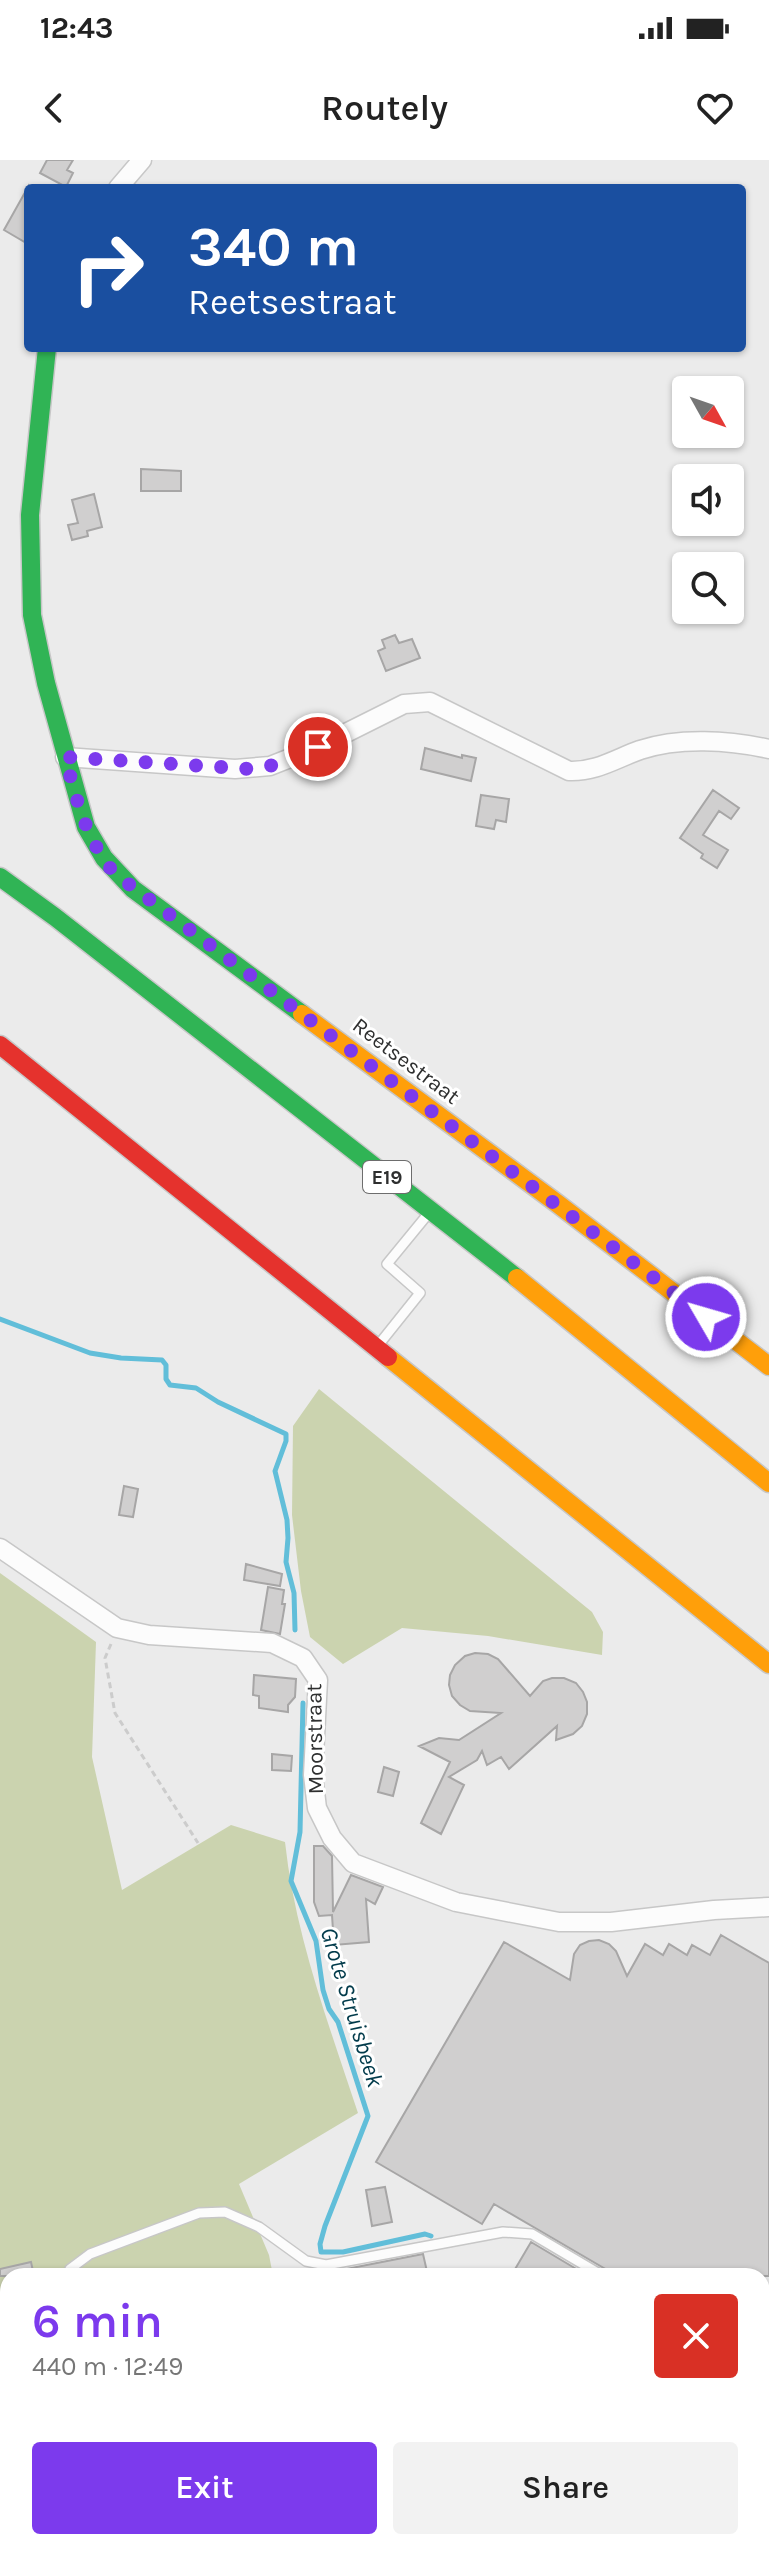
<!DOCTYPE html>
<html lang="en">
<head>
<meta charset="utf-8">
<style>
  body { margin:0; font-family:Karla,sans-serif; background:#f2f2f2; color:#222; height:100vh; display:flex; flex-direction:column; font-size:30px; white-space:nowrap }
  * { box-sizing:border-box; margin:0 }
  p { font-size:26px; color:#767676 }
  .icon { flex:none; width:44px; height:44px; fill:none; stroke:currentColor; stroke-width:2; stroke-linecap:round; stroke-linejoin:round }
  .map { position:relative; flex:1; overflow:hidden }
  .details { position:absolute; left:0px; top:2108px; width:770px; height:282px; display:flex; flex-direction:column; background:#fff; border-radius:24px 24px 0 0; box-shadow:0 2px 6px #0004 }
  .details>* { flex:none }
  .hud { position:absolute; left:24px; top:24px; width:722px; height:168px; border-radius:8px; box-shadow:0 2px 6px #0004; background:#1a4fa0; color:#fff; overflow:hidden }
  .needle { width:52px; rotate:130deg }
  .fabs { position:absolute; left:672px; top:216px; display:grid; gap:16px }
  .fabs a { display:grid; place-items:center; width:72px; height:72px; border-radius:8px; background:#fff; box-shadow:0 2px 6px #0004; font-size:40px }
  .pin { position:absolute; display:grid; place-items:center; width:68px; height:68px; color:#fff; margin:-34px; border:4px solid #fff; border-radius:50%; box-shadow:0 2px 8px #0007 }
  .me { position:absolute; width:88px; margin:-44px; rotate:308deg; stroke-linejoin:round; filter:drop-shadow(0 0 6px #0008) }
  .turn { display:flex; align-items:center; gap:28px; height:168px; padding:0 32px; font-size:36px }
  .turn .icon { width:104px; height:104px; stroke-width:2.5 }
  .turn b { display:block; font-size:56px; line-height:68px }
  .round { display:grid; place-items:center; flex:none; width:84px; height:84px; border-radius:8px; background:#f2f2f2 }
  .head { display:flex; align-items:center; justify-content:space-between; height:136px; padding:0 32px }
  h1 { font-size:48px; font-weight:600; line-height:60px; color:#7c3aed }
  .button { display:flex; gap:16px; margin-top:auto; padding:16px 32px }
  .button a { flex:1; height:92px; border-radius:8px; background:#7c3aed; color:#fff; font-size:32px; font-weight:600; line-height:92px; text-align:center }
  .button a+a { background:#f2f2f2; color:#222 }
  .status { display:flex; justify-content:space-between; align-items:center; height:56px; padding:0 40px; background:#fff; direction:ltr }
  .status svg { height:22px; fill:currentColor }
  header { display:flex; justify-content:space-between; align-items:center; height:104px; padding:0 32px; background:#fff; font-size:36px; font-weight:600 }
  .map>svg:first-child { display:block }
  .green { fill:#cbd3af }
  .water { fill:#61bed9 }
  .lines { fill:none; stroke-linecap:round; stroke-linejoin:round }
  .stream { stroke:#61bed9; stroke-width:5 }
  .building { fill:#d0cfcf; stroke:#a7a6a6; stroke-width:2 }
  .lane-casing { stroke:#c7c7c7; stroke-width:12 }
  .street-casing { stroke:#c7c7c7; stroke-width:21 }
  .fast-casing { stroke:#c7c7c7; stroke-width:21 }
  .slow-casing { stroke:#c7c7c7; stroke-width:21 }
  .jam-casing { stroke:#c7c7c7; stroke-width:21 }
  .path { stroke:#ccc; stroke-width:3; stroke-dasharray:6 4; stroke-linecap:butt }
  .lane { stroke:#fcfcfc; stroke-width:9 }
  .street { stroke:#fcfcfc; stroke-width:18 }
  .fast { stroke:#30b455; stroke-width:18 }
  .slow { stroke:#ff9f0a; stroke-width:18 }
  .jam { stroke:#e5322d; stroke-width:18 }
  .route { stroke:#7c3aed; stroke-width:14; stroke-dasharray:0 25.2 }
  .labels { text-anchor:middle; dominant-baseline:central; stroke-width:6; stroke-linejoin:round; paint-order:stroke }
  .shield { fill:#fff; stroke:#6d6d6d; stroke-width:2 }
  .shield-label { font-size:20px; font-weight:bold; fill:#2e2f2f }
  .street-label { font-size:22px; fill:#2e2f2f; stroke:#fff }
  .water-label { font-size:24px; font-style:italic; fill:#023b4b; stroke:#fff }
</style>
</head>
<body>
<div class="status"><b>12:43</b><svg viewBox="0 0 49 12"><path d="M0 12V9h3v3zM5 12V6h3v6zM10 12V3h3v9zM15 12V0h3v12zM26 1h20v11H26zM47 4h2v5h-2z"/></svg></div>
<header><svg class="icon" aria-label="back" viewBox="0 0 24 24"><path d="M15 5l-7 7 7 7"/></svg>Routely<svg class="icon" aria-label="heart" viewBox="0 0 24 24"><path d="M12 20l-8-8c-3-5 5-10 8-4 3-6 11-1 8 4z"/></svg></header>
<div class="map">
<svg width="769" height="2389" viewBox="0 0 769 2389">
  <rect width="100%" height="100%" fill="#ebebeb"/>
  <path class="green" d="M 319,1229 L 592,1452 L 603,1472 L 602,1495 L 488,1476 L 402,1468 L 343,1504 L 310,1477 L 301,1431 L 292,1355 L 293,1266 Z
    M 0,1413 L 96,1482 L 92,1597 L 122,1730 L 231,1665 L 285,1682 C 295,1775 329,1865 358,1953 L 239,2024 L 269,2095 L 273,2116 L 8,2116 L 8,2382 L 329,2382 L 331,2389 L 0,2389 Z"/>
  <path class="water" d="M 412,2382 L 478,2382 L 480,2389 L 413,2389 Z"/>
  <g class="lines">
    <path class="stream" d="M 0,1159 L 90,1193 L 121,1198 L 162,1200 L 166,1205 L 166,1219 L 170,1225 L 196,1228 L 218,1242 L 286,1274 L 286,1281 L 275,1311 L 287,1360 L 288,1378 L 286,1402 L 294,1433 L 295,1470
      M 303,1543 L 300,1672 L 291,1721 L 316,1781 L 323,1830 L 329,1849 L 338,1862 L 368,1956 L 325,2066 L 320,2084 L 321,2092 L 343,2092 L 425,2074 L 431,2076
      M 498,2382 L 499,2389"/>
  </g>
  <path class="building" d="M 47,0 L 73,0 L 67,10 L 73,13 L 66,27 L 40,13 Z
    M 28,27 L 28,84 L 4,70 Z
    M 141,309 L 181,311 L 181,331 L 141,331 Z
    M 94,334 L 102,367 L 87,371 L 88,376 L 72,380 L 68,365 L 78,363 L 72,340 Z
    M 395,475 L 399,483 L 412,479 L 420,498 L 386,511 L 378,491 L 385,488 L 382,480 Z
    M 425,588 L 462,598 L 462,595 L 476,598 L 471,621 L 421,609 Z
    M 713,630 L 739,648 L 731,659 L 719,651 L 703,675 L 728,690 L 717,708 L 701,698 L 703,694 L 680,678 Z
    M 481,635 L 509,639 L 506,662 L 496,660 L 494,669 L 476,666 Z
    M 124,1326 L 138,1329 L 133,1357 L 119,1355 Z
    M 246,1404 L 282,1414 L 280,1426 L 244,1420 Z
    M 268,1427 L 284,1430 L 282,1444 L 285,1444 L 280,1474 L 261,1470 Z
    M 475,1493 L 488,1494 L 498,1499 L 530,1536 L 543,1521 L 552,1518 L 564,1518 L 576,1523 L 583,1532 L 587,1542 L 587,1554 L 582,1566 L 573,1574 L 556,1580 L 557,1566 L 509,1609 L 501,1597 L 487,1605 L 482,1591 L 477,1600 L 449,1617 L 464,1625 L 441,1674 L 421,1663 L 450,1602 L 419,1586 L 439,1578 L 459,1580 L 501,1553 L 470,1551 L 460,1545 L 452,1536 L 449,1525 L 450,1515 L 455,1505 L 465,1496 Z
    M 254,1515 L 296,1519 L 295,1537 L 288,1545 L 288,1552 L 259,1548 L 259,1536 L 253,1535 Z
    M 272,1594 L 292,1596 L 291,1611 L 272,1610 Z
    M 384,1607 L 399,1612 L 393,1636 L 378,1632 Z
    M 314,1686 L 323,1686 L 332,1696 L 333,1752 L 351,1715 L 383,1727 L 375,1744 L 366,1739 L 369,1782 L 334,1785 L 332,1755 L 319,1756 L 314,1742 Z
    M 721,1775 L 769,1803 L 769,2116 L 610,2116 L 607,2110 L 494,2044 L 482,2064 L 376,2002 L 504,1782 L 570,1820 L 574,1794 L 580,1785 L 589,1781 L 599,1780 L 609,1784 L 616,1791 L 627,1816 L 645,1784 L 663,1795 L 669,1784 L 687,1795 L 692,1785 L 710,1795 Z
    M 385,2027 L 392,2062 L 372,2066 L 366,2030 Z
    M 531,2082 L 588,2116 L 511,2116 Z
    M 423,2094 L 428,2116 L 337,2116 L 336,2111 Z
    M 31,2102 L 34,2116 L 0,2116 L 0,2109 Z"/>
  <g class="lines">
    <defs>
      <path id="lane" d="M 380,1183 L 420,1133 L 387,1104 L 428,1054
        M 67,2116 L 70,2109 L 90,2094 L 199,2053 L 225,2052 L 259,2067 L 306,2101 L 326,2105 L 503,2072 L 532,2074 L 603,2116
        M 762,2209 L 769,2214
        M 92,2389 L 92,2382"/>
      <path id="street" d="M 118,28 L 142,0
        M 65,597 L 235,609 L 270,606 L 318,587 L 404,544 L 430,542 L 569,611 C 596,612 615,599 640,590 C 679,577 729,580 769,589
        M 0,1388 L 117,1468 L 149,1475 L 272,1483 L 303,1498 L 318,1520 L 313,1615 L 317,1648 L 332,1678 L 353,1703 L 456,1742 L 559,1762 L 611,1762 L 714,1750 L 769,1747"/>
      <path id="fast" d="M 47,188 L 30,355 L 32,455 L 46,523 L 86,667 L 104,698 L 133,729 L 302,854
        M 0,717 L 55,757 L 517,1118"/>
      <path id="slow" d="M 302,854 L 558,1044 L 769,1206
        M 517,1118 L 769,1323
        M 388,1197 L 769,1504"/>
      <path id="jam" d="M 0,885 L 388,1197"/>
    </defs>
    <use href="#lane" class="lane-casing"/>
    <use href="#street" class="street-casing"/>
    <use href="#fast" class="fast-casing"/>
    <use href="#slow" class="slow-casing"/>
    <use href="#jam" class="jam-casing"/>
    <path class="path" d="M 111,1484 L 105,1498 L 115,1553 L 198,1683"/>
    <use href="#lane" class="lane"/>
    <use href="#street" class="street"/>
    <use href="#fast" class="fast"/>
    <use href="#slow" class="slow"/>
    <use href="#jam" class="jam"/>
  </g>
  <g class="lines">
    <path class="route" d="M 318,587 L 270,606 L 251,609 L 65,597 C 78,643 84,675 114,713 L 706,1157"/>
  </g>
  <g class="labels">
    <rect class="shield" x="363" y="1001" width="48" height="32" rx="6"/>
    <g class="shield-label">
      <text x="387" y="1017">E19</text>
    </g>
    <g class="street-label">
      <text transform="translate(406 901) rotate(37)">Reetsestraat</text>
      <text transform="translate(315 1579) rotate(-91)">Moorstraat</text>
    </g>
    <g class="water-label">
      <text transform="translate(352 1847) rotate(73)">Grote Struisbeek</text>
    </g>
  </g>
</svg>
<div class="fabs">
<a><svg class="needle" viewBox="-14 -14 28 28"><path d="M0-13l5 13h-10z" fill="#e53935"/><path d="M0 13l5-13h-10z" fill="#767676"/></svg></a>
<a><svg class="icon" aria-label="sound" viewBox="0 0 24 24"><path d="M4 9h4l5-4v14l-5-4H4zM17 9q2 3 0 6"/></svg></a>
<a><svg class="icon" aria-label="search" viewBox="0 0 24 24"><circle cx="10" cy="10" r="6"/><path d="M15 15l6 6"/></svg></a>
</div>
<div class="pin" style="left:318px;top:587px;background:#d93025"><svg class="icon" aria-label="arrive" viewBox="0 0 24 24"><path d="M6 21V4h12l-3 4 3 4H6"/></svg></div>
<svg class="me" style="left:706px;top:1157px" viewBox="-20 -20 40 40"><circle r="17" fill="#7c3aed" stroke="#fff" stroke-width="3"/><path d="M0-11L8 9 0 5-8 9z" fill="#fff"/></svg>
<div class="hud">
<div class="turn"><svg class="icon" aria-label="right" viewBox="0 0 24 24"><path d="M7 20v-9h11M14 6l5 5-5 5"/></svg><div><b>340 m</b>Reetsestraat</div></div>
</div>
<section class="details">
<div class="head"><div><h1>6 min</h1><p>440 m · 12:49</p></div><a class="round" style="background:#d93025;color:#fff"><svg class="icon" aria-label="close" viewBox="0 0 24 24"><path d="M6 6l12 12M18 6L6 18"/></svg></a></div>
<div class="button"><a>Exit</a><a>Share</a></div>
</section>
</div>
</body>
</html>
